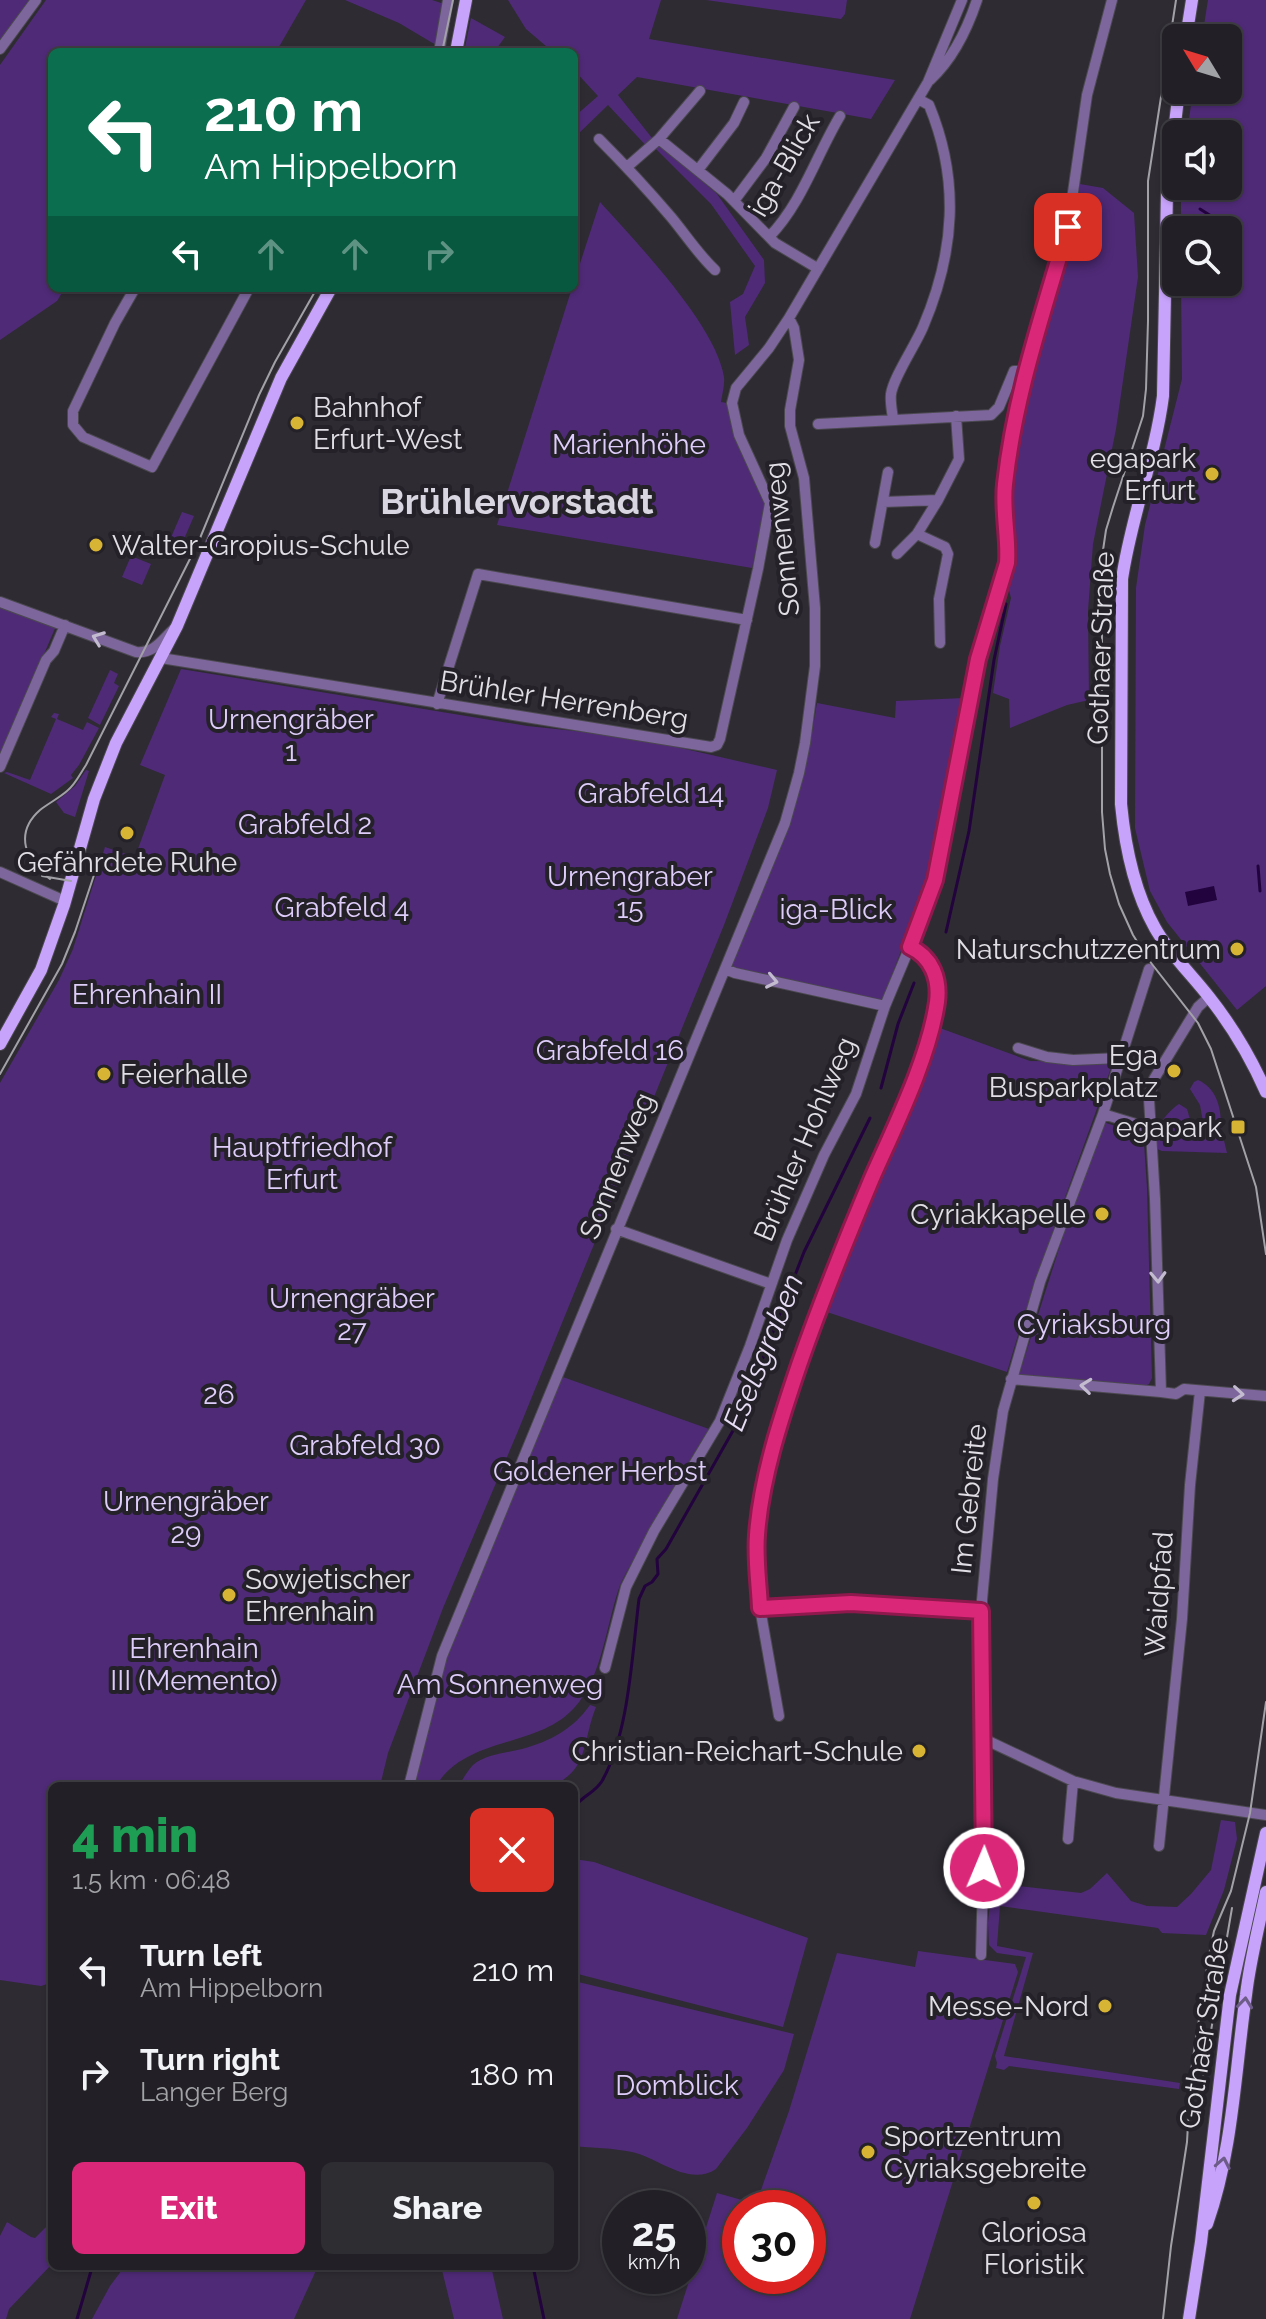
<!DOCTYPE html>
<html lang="en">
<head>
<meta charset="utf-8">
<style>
  body { margin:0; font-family:Raleway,sans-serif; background:#2e2d32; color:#f1f3f6; height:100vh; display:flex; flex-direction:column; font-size:30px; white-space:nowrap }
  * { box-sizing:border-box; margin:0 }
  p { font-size:26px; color:#a2a3a7 }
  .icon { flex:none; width:44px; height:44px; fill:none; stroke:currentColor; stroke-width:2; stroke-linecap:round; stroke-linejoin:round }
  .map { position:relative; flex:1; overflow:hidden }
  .side { position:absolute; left:48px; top:1782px; width:530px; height:488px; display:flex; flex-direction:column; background:#222026; border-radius:12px; box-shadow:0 2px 6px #0004,0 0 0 2px #3f3e43 }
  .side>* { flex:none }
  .hud { position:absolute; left:48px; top:48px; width:530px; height:244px; border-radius:12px; box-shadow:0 2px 6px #0004,0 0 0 2px #3f3e43; background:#0b6e4f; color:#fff; overflow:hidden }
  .needle { width:52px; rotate:308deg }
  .fabs { position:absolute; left:1162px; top:24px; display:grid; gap:16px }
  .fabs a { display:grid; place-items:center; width:80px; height:80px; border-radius:12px; background:#222026; box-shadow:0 2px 6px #0004,0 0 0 2px #3f3e43; font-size:40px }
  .speed { position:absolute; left:602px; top:2190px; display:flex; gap:16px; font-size:40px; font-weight:700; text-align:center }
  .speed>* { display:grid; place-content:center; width:104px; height:104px; border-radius:50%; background:#222026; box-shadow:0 2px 6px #0004,0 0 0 2px #3f3e43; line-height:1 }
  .speed small { font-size:20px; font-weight:400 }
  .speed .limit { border:12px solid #d22; background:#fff; color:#111 }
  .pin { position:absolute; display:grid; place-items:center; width:68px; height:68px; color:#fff; margin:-34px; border-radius:16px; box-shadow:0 4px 12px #0006 }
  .me { position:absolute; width:88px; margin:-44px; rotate:1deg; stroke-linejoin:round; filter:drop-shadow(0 0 6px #0008) }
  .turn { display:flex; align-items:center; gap:28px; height:168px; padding:0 24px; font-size:36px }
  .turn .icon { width:104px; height:104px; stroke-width:2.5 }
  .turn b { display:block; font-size:56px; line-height:68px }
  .lanes { display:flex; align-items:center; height:76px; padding:0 24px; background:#0003; justify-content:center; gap:40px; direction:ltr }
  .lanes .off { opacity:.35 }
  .round { display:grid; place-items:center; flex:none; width:84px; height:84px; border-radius:12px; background:#2e2d32 }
  .head { display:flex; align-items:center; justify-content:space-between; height:136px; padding:0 24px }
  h1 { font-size:48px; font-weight:800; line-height:60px; color:#1e9e55 }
  .button { display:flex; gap:16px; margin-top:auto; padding:16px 24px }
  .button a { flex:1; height:92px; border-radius:12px; background:#db2777; color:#fff; font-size:32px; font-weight:800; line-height:92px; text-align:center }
  .button a+a { background:#2e2d32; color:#f1f3f6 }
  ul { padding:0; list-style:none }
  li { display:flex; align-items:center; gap:24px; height:104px; padding:0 24px }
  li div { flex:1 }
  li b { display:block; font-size:30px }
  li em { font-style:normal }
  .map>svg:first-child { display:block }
  .green { fill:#4f2a77; fill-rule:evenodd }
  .water { fill:#22033d }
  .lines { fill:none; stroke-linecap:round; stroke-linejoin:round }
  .stream { stroke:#22033d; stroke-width:3 }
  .minor-casing { stroke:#4b484f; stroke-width:12 }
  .major-casing { stroke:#4b484f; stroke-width:14 }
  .minor { stroke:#7c669b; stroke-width:10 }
  .major { stroke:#c8a3fb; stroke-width:12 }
  .tram { stroke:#a3a1a8; stroke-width:2 }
  .oneway { stroke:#c3bbcf }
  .oneway2 { stroke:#6e5c88 }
  .route-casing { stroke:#8e194d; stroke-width:20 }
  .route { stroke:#db2777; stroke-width:14 }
  .poi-dot { fill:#d7b434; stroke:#242129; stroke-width:3 }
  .labels { text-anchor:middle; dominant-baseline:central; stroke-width:8; stroke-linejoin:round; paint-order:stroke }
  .street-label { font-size:28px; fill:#e1dfe5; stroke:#242129 }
  .poi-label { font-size:28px; fill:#e1dfe5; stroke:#242129; text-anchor:end }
  .park-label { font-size:28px; fill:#decdfa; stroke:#242129 }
  .water-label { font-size:30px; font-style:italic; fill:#e7def5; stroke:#242129 }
  .district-label { font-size:36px; font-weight:bold; fill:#dad6e1; stroke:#242129 }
</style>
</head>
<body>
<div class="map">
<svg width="1266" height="2319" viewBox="0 0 1266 2319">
  <rect width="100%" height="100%" fill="#2e2b33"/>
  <path class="green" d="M 0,0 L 29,0 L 0,41 Z
    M 46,0 L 306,0 L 276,52 L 52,52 L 52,288 L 65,288 L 57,301 L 0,340 L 0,65 Z
    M 345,0 L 432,0 L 444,4 L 436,45 L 399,23 Z
    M 508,0 L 661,0 L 649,39 L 895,80 L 871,119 L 637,77 L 618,95 L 652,138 L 717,194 L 764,260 L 765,283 L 745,317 L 749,345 L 735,355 L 730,302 L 743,294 L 755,266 L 711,204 L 655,148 L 652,152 L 608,105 L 574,138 L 574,117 L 598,96 L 574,70 L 574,52 L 553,52 L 526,29 Z
    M 706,0 L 847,0 L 845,14 L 841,19 Z
    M 1208,0 L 1266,0 L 1266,986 L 1237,1010 L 1167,922 L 1150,891 L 1135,828 L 1136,588 L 1145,525 L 1182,379 L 1181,282 L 1228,282 L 1228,230 L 1181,230 L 1181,186 L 1228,186 L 1228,134 L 1187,134 L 1193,90 L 1228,90 L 1228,38 L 1202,38 Z
    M 471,18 L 505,37 L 494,52 L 464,52 Z
    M 1080,184 L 1103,188 L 1134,213 L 1138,277 L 1116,429 L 1093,544 L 1088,611 L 1089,700 L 1067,705 L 1010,728 L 1009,699 L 993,693 L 1000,646 L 1011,598 L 1006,579 L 1009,508 L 1022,413 L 1073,229 Z
    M 600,202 C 636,242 716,325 724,377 C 725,385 722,394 721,402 L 727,403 L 735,436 L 762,492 L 765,504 L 752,568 L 497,525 L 572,288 L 574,288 L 574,282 Z
    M 182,512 L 194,516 L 178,553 L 166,549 Z
    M 131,556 L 151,564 L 142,585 L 122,577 Z
    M 0,607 L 56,626 L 0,757 Z
    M 181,669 L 527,726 L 604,734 L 659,743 L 777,770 L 768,808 L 724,925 L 518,1431 L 443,1608 L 388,1753 L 380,1786 L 52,1786 L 52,1991 L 47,1984 L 41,1986 L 0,1980 L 0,1083 L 59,980 L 73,949 L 105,847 L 135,857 L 165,775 L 140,765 Z
    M 110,670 L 118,674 L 114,683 L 119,686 L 100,725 L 88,718 Z
    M 964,698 L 930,873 L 883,999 L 878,1001 L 734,970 L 731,966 L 799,791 L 810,744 L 817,703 L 895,718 L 896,701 Z
    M 54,713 L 59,714 L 57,719 L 83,730 L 87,722 L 99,728 L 79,765 L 71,775 L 73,778 L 51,794 L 4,773 L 7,772 L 30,780 L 56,719 L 51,717 Z
    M 86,770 L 89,771 L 75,817 L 64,813 L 56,802 L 75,786 Z
    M 937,1027 L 1030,1061 L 1113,1062 C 1078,1166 1037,1267 1007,1372 L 824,1311 L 857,1227 L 907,1115 Z
    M 1198,1080 C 1216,1088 1221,1106 1221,1125 L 1203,1122 L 1200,1105 L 1190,1089 L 1194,1082 Z
    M 1179,1104 L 1187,1109 L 1192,1126 L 1221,1128 L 1227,1153 L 1162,1151 L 1157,1149 C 1156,1143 1155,1138 1156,1133 C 1158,1123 1171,1109 1179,1104 Z
    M 1106,1123 L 1140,1134 L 1144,1143 L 1147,1188 L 1152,1378 L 1149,1384 L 1143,1387 L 1019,1375 L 1064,1233 L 1103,1127 Z
    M 560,1376 L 709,1429 C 684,1469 660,1509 639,1550 C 632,1563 624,1575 619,1588 C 606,1626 602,1677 575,1707 C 538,1749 467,1735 436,1786 L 412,1786 L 447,1657 Z
    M 590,1705 L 596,1707 C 582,1742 589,1771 551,1786 L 458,1786 C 463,1780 467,1771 473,1765 C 486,1754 506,1753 522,1749 C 551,1741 573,1729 590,1705 Z
    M 1221,1820 L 1235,1822 L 1237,1839 L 1224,1890 L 1206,1935 L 1162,1933 L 1158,1928 L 1000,1906 L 997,1946 L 1033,1953 L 1004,2056 L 1180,2083 L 1179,2089 L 1009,2066 L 1004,2070 L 996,2068 L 997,2063 L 995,2056 L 1026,1957 L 997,1953 L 989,1945 L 988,1923 L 992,1883 L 1081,1893 L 1090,1889 L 1107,1873 L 1131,1901 L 1147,1906 L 1177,1907 L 1191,1894 L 1211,1870 Z
    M 574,1859 L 594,1862 L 808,1938 L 783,2027 L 574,1973 L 574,1962 L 580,1939 L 574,1937 Z
    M 918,1951 L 1015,1964 L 1018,1972 L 910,2319 L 677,2319 L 717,2193 L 756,2204 L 789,2111 L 837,1953 L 915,1967 ZM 740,2208 L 808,2208 L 808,2276 L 740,2276 Z
    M 574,1981 L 794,2034 L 784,2070 L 747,2128 L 716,2169 C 689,2187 659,2158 632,2152 C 613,2148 593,2148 574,2146 Z
    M 52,2216 L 52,2264 L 9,2309 L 6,2319 L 0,2319 L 0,2236 L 7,2222 L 31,2237 L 35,2238 L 46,2227 Z
    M 125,2266 L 318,2266 L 294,2319 L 92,2319 L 110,2286 Z
    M 441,2266 L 491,2266 L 503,2319 L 454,2319 Z"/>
  <path class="water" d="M 1214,886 L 1217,900 L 1188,906 L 1185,892 Z"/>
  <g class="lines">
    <path class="stream" d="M 1200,209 L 1219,221 L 1221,225
      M 1258,866 L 1260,891
      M 946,932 L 969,831 L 994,660 L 1006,604
      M 881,1088 L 898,1024 L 914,983
      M 579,1802 C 587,1794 596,1791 602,1781 C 629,1733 632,1655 639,1599 L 645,1586 L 652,1582 L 658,1574 L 657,1559 L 666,1549 L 739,1420 L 804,1252 L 870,1118
      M 533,2266 L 544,2319
      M 77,2319 L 91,2271 L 98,2266"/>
    <defs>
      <path id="minor" d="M 0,49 L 36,0
        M 439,52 L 448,0
        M 930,80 C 953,59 967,30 977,0
        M 599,139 C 624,164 648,190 671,217 C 686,235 698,254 715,270
        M 659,139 L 727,194 L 775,243 L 817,268
        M 627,167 L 659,139 L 700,91
        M 698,170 L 734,123 L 744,102
        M 734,201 L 766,158 L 794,107
        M 769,237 C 802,203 816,156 840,116
        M 135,288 L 115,323 L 73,411 L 73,425 L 83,437 L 152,467 L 249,288
        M 893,419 C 892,411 890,402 891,394 C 893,378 916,344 923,327 C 955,252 960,180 929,105 L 918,99
        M 818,424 L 991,415 L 999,407 L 1014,371 L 1025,371
        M 883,502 L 938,500
        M 917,534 L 945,547 L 948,554 L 939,599 L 940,643
        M 875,543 L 888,472
        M 897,554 L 917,534 L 938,500 L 959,459 L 956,416
        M 0,602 L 136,652 C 155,654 163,638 176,627
        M 161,658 L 711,747 L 717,745 L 720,739 L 758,569 L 770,503 L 739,435 L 732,403 L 736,388 L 769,348 L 789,318 L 928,82 L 962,0
        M 437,704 L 478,574 L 747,620
        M 0,767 L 46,660 L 54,651 L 65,625
        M 0,872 L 65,901
        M 725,969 L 735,973 L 885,1006
        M 1209,997 L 1198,1007 L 1154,1079 L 1149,1099 L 1155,1199 L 1161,1392 L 1176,1394 L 1184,1389 L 1266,1396
        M 1018,1048 L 1047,1057 L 1073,1060 L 1120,1058
        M 1103,1114 L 1149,1128
        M 616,1229 L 771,1284
        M 1011,1379 L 1161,1392
        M 760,1608 L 851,1603 L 981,1611
        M 605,1668 L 626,1587 L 654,1531 L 720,1421 L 750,1346 L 787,1240 L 824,1155 L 856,1094 L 885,1006 L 931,896 L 978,659 L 1007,563 L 1008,551 L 1003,508 L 1015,412 L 1068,227 L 1087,95 L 1112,0
        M 779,1716 L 760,1608 L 756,1536 L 770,1458 L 788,1396 L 818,1311 L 918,1068 L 933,1021 L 937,1000 L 937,982 L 932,966 L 918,950 L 910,947
        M 984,1739 L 1073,1781 L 1116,1793 L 1266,1815
        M 409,1786 L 442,1656 L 785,823 L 799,773 L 805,743 L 815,666 L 815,608 L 804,478 L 790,426 L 790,410 L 799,360 L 794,328 L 789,318
        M 1068,1839 L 1073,1781
        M 1159,1846 L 1182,1619 L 1190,1485 L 1200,1391
        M 981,1955 L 984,1839 L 982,1600 L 993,1479 L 1003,1411 L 1040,1282 L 1103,1114 L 1149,969"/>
      <path id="major" d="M 1186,38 L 1192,0
        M 456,52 L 466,0
        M 1179,90 L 1167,191 L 1163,396 C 1155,458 1131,517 1122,579 L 1121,804 C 1125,846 1134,891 1155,928 C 1169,953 1191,974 1209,997 C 1232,1026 1251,1058 1266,1092
        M 0,1044 L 41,970 L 64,905 L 94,799 L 116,743 L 177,626 L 281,378 L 331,288
        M 1207,2224 C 1233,2150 1235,2071 1246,1995 C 1250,1960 1259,1926 1266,1892
        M 1189,2319 L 1201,2242 L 1230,1995 L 1266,1833"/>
    </defs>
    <use href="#minor" class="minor-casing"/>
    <use href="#major" class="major-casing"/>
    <use href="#minor" class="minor"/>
    <use href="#major" class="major"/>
    <path class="tram" d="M 1176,0 L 1148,181 L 1148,321 L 1146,389 L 1143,416 L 1113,507 L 1106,530 L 1102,557 L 1102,812 L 1105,849 L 1110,874 L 1119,904 L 1133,935 L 1148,959 L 1198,1023 L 1211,1049 L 1256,1187 L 1266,1254
      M 442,52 L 453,0
      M 42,876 L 71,881
      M 50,879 C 25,861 14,833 40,810 C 49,803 59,798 67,791 C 75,785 80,774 86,765 L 198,543 L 259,395 L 275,362 L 317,288
      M 0,1074 L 62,964 L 75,932 L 100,857
      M 1199,2101 L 1232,1908
      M 1163,2319 L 1171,2246 L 1187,2142 L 1191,2071 L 1209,1955 L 1214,1931 L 1231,1891 L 1250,1813 L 1266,1702"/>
  </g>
  <defs><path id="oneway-chevron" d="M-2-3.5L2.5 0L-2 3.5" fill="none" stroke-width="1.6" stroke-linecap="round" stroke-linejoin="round" transform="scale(2)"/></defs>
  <g class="oneway">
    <use href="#oneway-chevron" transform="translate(98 638) rotate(-159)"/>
    <use href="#oneway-chevron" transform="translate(772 981) rotate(12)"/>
    <use href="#oneway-chevron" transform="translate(1158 1277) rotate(88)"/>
    <use href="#oneway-chevron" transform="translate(1086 1386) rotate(-174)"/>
    <use href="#oneway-chevron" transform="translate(1238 1394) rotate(5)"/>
  </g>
  <g class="oneway2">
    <use href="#oneway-chevron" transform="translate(1245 2003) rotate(-84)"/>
    <use href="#oneway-chevron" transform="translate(1223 2163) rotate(-79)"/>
  </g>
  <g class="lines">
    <defs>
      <path id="route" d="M 984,1868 L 981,1611 L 851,1603 L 760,1608 C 759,1584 755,1559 757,1535 C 761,1478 781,1418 799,1365 C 821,1302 846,1240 872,1178 C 895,1126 929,1058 937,1002 C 940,979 932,957 910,947 L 935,880 L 978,659 L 1007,563 C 1009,537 1002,511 1005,484 C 1015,393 1043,314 1068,227"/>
    </defs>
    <use href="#route" class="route-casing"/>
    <use href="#route" class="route"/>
  </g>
  <g class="poi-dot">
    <circle cx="297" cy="423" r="8"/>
    <circle cx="1212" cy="474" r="8"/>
    <circle cx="96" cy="545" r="8"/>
    <circle cx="127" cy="833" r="8"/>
    <circle cx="1237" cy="949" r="8"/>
    <circle cx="1174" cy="1071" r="8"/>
    <circle cx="104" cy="1074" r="8"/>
    <rect x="1230" y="1119" width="16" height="16" rx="4"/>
    <circle cx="1102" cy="1214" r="8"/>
    <circle cx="229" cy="1595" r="8"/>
    <circle cx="919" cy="1751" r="8"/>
    <circle cx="1105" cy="2006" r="8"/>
    <circle cx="868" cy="2152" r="8"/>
    <circle cx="1034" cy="2203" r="8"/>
  </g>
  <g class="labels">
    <g class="street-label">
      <text transform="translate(784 165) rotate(-60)">iga-Blick</text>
      <text transform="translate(782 539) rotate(-96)">Sonnenweg</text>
      <text transform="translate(1101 648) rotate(-88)">Gothaer Straße</text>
      <text transform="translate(564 700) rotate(9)">Brühler Herrenberg</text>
      <text transform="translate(805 1139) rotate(-67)">Brühler Hohlweg</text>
      <text transform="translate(617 1166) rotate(-68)">Sonnenweg</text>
      <text transform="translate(969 1499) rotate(-84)">Im Gebreite</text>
      <text transform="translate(1159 1594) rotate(-86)">Waidpfad</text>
      <text transform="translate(1204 2033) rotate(-81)">Gothaer Straße</text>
    </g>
    <g class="poi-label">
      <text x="313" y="407" text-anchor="start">Bahnhof<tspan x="313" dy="32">Erfurt-West</tspan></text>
      <text x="1196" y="458">egapark<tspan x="1196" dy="32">Erfurt</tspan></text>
      <text x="112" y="545" text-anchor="start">Walter-Gropius-Schule</text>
      <text x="127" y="862" text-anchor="middle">Gefährdete Ruhe</text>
      <text x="1221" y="949">Naturschutzzentrum</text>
      <text x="1158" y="1055">Ega<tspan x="1158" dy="32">Busparkplatz</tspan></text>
      <text x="120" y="1074" text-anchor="start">Feierhalle</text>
      <text x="1222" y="1127">egapark</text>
      <text x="1086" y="1214">Cyriakkapelle</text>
      <text x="245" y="1579" text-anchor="start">Sowjetischer<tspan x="245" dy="32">Ehrenhain</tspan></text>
      <text x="903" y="1751">Christian-Reichart-Schule</text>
      <text x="1089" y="2006">Messe-Nord</text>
      <text x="884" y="2136" text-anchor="start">Sportzentrum<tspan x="884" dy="32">Cyriaksgebreite</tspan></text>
      <text x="1034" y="2232" text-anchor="middle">Gloriosa<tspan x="1034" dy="32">Floristik</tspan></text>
    </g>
    <g class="park-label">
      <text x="629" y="444">Marienhöhe</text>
      <text x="291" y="719">Urnengräber<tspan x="291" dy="32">1</tspan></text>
      <text x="651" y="793">Grabfeld 14</text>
      <text x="305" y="824">Grabfeld 2</text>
      <text x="630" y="876">Urnengraber<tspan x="630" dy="32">15</tspan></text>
      <text x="342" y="907">Grabfeld 4</text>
      <text x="836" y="909">iga-Blick</text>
      <text x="147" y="994">Ehrenhain II</text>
      <text x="610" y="1050">Grabfeld 16</text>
      <text x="302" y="1147">Hauptfriedhof<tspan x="302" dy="32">Erfurt</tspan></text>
      <text x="352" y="1298">Urnengräber<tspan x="352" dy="32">27</tspan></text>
      <text x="1094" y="1324">Cyriaksburg</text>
      <text x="219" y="1394">26</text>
      <text x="365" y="1445">Grabfeld 30</text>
      <text x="600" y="1471">Goldener Herbst</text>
      <text x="186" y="1501">Urnengräber<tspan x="186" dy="32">29</tspan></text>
      <text x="194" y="1648">Ehrenhain<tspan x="194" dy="32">III (Memento)</tspan></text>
      <text x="500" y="1684">Am Sonnenweg</text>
      <text x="677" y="2085">Domblick</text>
    </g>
    <g class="water-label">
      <text transform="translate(763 1352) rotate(-68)">Eselsgraben</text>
    </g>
    <g class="district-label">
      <text x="517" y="501">Brühlervorstadt</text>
    </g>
  </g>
</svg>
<div class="fabs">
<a><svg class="needle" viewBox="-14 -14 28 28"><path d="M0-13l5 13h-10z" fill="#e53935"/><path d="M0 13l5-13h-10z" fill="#a2a3a7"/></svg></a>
<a><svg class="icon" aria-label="sound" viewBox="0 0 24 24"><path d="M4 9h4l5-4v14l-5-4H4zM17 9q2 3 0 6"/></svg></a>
<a><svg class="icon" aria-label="search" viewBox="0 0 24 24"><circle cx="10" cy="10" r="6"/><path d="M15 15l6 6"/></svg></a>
</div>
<div class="speed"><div>25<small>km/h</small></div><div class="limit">30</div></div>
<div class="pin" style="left:1068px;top:227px;background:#d93025"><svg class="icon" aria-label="arrive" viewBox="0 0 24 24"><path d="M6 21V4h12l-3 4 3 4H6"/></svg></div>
<svg class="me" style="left:984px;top:1868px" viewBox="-20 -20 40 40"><circle r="17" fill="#db2777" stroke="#fff" stroke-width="3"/><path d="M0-11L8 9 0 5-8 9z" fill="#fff"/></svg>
<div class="hud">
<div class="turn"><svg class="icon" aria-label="left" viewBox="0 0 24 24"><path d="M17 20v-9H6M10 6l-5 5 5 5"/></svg><div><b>210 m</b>Am Hippelborn</div></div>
<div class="lanes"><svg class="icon" aria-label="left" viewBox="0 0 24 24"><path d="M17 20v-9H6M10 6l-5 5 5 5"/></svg><svg class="icon off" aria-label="ahead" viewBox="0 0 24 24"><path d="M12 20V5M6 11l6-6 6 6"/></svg><svg class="icon off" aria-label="ahead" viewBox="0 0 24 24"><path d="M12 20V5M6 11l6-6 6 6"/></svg><svg class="icon off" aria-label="right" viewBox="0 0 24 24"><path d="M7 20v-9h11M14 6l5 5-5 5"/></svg></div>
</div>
<section class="side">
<div class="head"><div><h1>4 min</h1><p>1.5 km · 06:48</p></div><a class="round" style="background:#d93025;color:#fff"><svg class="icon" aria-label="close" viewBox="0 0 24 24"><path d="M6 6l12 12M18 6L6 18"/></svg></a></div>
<ul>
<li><svg class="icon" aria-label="left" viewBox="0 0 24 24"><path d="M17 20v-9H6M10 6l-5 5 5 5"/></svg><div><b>Turn left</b><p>Am Hippelborn</p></div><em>210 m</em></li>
<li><svg class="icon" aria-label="right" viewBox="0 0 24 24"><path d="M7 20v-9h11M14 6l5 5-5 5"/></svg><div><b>Turn right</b><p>Langer Berg</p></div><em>180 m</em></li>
</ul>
<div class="button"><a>Exit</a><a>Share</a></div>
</section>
</div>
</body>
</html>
